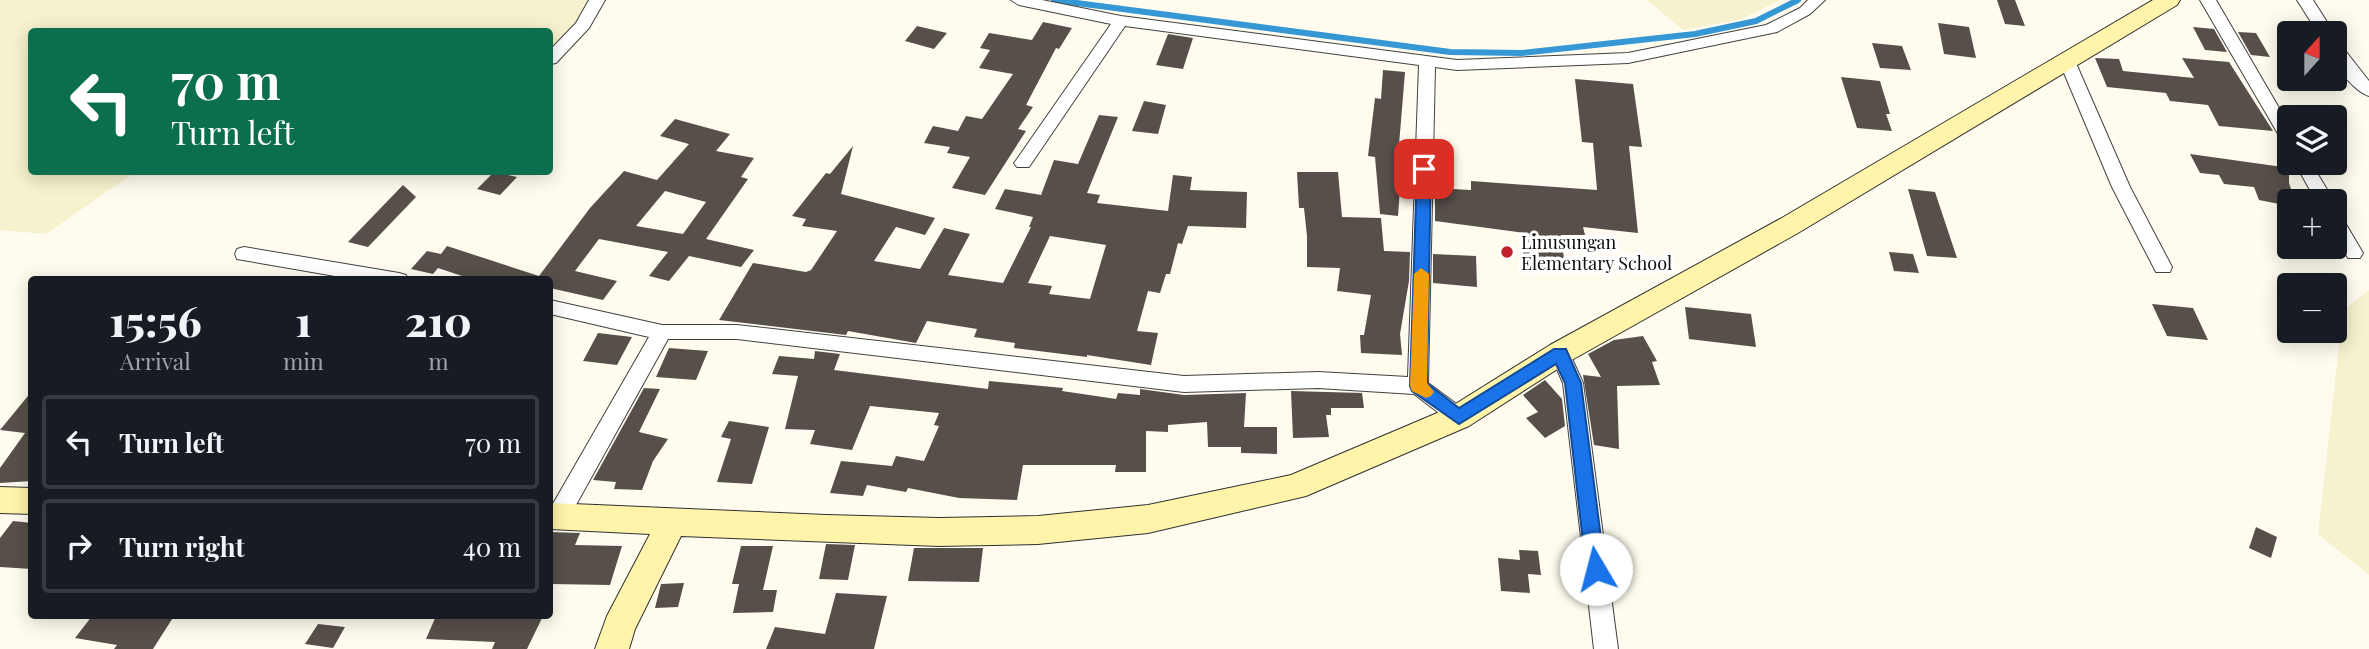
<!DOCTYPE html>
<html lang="en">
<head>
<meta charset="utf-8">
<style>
  body { margin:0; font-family:"Playfair Display",serif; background:#20242c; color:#f1f3f6; height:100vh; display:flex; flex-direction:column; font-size:26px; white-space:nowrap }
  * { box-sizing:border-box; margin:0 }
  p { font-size:23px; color:#9ea1a6 }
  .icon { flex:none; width:38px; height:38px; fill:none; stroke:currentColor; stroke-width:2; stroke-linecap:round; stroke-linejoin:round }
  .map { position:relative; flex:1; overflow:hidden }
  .drawer { position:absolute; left:28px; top:276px; width:525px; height:343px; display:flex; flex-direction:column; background:#171b24; border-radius:7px; box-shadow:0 4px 18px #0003 }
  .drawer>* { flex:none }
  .banner { position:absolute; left:28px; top:28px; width:525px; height:147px; border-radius:7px; box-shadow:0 4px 18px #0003; background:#0b6e4f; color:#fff; overflow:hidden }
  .needle { width:46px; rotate:21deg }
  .fabs { position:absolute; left:2277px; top:21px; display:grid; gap:14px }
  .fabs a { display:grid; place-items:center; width:70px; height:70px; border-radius:7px; background:#171b24; box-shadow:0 4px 18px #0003; font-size:35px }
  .pin { position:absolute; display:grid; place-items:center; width:60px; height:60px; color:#fff; margin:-30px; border-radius:14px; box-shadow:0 4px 10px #0006 }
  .me { position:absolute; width:77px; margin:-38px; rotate:352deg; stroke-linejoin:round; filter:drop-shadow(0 0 5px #0008) }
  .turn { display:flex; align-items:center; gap:24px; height:147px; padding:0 28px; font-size:32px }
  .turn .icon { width:91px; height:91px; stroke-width:2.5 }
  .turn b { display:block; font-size:49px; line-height:60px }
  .eta { display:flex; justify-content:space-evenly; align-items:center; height:119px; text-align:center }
  .eta b { font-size:42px; font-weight:800; line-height:49px }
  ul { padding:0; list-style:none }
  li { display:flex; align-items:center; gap:21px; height:94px; margin:0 14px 10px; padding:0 14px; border:4px solid #363941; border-radius:7px }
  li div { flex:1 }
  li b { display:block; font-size:26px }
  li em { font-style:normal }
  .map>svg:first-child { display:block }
  .farmland { fill:#f6f2ce }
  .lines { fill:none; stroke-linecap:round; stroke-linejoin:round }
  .stream { stroke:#3597d3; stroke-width:6 }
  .building { fill:#574f4a; fill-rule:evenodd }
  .street-casing { stroke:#414141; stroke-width:2 }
  .secondary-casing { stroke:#303030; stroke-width:2 }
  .street { fill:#fff; fill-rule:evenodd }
  .secondary { fill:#fff4aa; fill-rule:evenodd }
  .route { fill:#1a73e8; stroke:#114b97; stroke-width:2 }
  .slow { fill:#f59e0b }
  .poi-dot { fill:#c4202a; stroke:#fff; stroke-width:2.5 }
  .labels { text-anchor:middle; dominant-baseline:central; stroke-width:7; stroke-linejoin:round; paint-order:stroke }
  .poi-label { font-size:18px; fill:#0e0e0e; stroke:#fff; text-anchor:start }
</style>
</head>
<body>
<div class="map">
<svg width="2369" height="649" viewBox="0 0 2369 649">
  <rect width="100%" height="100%" fill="#fffcef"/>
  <path class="farmland" d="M 0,0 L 591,0 L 576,23 L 550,50 L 550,32 L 32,32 L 32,172 L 135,172 L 46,234 L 0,230 Z
    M 1647,0 L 1780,0 L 1742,19 L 1683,30 Z
    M 2369,290 L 2369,575 L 2318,534 L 2343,311 Z"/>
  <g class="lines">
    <path class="stream" d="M 1054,0 L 1450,52 L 1522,53 L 1695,34 L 1756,21 L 1798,0"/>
  </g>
  <path class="building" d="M 1997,0 L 2015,0 L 2025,26 L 2005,24 Z
    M 1043,22 L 1072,28 L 1059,49 L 1056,48 L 1026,105 L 1033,107 L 1018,129 L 1026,131 L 985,195 L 952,188 L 970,157 L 947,153 L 950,147 L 924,143 L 933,126 L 958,131 L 966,116 L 982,119 L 1013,74 L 979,68 L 990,50 L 980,48 L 989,33 L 1032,40 Z
    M 1938,23 L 1969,27 L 1976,58 L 1944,54 Z
    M 917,26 L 947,33 L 934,49 L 905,41 Z
    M 2193,27 L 2214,29 L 2227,52 L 2205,50 Z
    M 2238,32 L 2256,33 L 2270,57 L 2251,55 Z
    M 1168,34 L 1193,38 L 1183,69 L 1156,65 Z
    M 1872,43 L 1902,46 L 1911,70 L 1880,68 Z
    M 2095,58 L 2119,59 L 2123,71 L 2194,78 L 2182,58 L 2229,62 L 2273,131 L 2219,126 L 2208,105 L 2170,101 L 2166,93 L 2107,87 Z
    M 1383,70 L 1405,72 L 1399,145 L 1403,146 L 1398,216 L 1380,214 L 1375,157 L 1368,156 L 1375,98 L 1381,99 Z
    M 1841,77 L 1880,81 L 1890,114 L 1886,114 L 1892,131 L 1857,128 Z
    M 1575,79 L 1633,84 L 1642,147 L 1629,146 L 1638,233 L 1583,227 L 1585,235 L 1561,235 L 1565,267 L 1522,264 L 1525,233 L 1435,221 L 1435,188 L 1471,190 L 1471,181 L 1597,190 L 1593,143 L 1582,142 Z
    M 1144,101 L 1166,105 L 1158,134 L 1132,131 Z
    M 1099,115 L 1118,117 L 1087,193 L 1100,195 L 1097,203 L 1168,211 L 1173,175 L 1192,177 L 1190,190 L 1247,192 L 1246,228 L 1188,226 L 1182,244 L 1178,243 L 1170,274 L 1166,274 L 1160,293 L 1148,291 L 1137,331 L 1158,333 L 1151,365 L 1087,355 L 1087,357 L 1014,348 L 1015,343 L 974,337 L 977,329 L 927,321 L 916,343 L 848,331 L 846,335 L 719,320 L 753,263 L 806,272 L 811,270 L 837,231 L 802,226 L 806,219 L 792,216 L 826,173 L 830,174 L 853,146 L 841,194 L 935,218 L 925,235 L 896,227 L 874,261 L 920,269 L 944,228 L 970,234 L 948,275 L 1003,283 L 1031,227 L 1029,227 L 1033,217 L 995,209 L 1005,189 L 1041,195 L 1054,160 L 1078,164 ZM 1050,236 L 1106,245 L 1090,299 L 1049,294 L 1052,286 L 1028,283 Z
    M 675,119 L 730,134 L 716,151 L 754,158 L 741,177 L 748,179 L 706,239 L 754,250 L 741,267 L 689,256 L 669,281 L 649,276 L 668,252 L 599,239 L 575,271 L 617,281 L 603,300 L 550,288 L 550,280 L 474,280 L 438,268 L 433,274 L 411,269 L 427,251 L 441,254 L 447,246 L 539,276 L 590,208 L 624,171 L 657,180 L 689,144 L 660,136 ZM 665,191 L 706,202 L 683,234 L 636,226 Z
    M 2190,154 L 2289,168 L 2289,183 L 2295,201 L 2289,201 L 2289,206 L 2259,200 L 2254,187 L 2224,184 L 2219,175 L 2200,173 Z
    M 494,172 L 517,177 L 500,195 L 477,189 Z
    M 1297,172 L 1338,172 L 1342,217 L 1381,218 L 1384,251 L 1410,252 L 1409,281 L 1400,334 L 1402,355 L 1361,353 L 1360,335 L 1364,335 L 1371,295 L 1337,291 L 1340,268 L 1307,267 L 1307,236 L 1304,208 L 1299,208 Z
    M 403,185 L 416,197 L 368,247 L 348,242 Z
    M 1908,189 L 1935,192 L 1957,258 L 1927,256 Z
    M 1889,252 L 1913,254 L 1919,273 L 1894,271 Z
    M 1433,254 L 1476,256 L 1477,287 L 1433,283 Z
    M 2152,304 L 2193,308 L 2208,340 L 2167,336 Z
    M 1685,307 L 1751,314 L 1756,347 L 1689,339 Z
    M 598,333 L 632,337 L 617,365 L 583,361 Z
    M 1643,336 L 1657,361 L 1652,362 L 1660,385 L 1617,386 L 1619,449 L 1594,445 L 1583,375 L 1601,377 L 1588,354 L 1614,340 Z
    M 669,348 L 708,351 L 696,380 L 656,377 Z
    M 815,351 L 840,354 L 834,370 L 988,389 L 989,381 L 1063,388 L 1062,391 L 1116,399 L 1118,393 L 1140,395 L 1140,389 L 1184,395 L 1246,393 L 1244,427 L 1277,427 L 1277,454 L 1241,453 L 1241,447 L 1208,447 L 1207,422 L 1168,425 L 1168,432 L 1146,431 L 1146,472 L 1115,472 L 1116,465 L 1023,465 L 1017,500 L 959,498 L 908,488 L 906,492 L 867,485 L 863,496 L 830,493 L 841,461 L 892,466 L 896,456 L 924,461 L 939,426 L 934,425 L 939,413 L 870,406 L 852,450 L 810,444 L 815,430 L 785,429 L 798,376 L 772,374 L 779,356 L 814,359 Z
    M 1545,380 L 1562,399 L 1565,426 L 1545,438 L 1526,418 L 1538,412 L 1523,395 Z
    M 644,388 L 660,389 L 639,432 L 668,439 L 653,461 L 642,490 L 614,489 L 616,482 L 593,480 Z
    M 32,391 L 32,481 L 0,483 L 0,468 L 25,433 L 0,430 Z
    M 1291,391 L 1362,393 L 1364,408 L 1331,408 L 1331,415 L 1326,415 L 1329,437 L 1293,438 Z
    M 729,421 L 769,427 L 752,484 L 717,482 L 731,439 L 721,437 Z
    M 13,521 L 32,523 L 32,569 L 0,567 L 0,538 Z
    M 2256,527 L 2277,537 L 2271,558 L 2249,548 Z
    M 550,532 L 580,533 L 575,545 L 622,546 L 610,585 L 550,584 Z
    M 826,544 L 855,545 L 848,580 L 819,579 Z
    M 741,546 L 773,546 L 763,590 L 777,590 L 773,612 L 733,613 L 739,584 L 732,584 Z
    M 914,548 L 983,548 L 979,582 L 908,581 Z
    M 1519,550 L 1538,551 L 1541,575 L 1528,574 L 1530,593 L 1501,591 L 1498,558 L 1520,560 Z
    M 684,583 L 678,607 L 655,608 L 661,584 Z
    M 836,593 L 887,596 L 874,649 L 766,649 L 775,627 L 825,634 Z
    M 92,616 L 174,616 L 153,649 L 114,649 L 117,645 L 75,638 Z
    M 436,616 L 543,616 L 527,649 L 492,649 L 495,642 L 426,639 Z
    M 318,624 L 345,627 L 333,648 L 305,644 Z"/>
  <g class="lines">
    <defs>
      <path id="street" d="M 589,0 L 605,0 L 589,28 L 556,63 L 550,64 L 550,50 L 576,23 Z
        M 1011,0 L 1042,0 L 1121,16 L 1457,60 L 1628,53 L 1766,25 L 1800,8 L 1808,0 L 1825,0 L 1810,14 L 1777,32 L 1628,63 L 1457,70 L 1435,67 L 1428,383 L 1466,411 L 1469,417 L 1466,423 L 1459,425 L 1452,423 L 1414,394 L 1318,388 L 1184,392 L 737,339 L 668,339 L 566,523 L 558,525 L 550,523 L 550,509 L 649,337 L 550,314 L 550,300 L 662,325 L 737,325 L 1184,376 L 1318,372 L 1408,377 L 1419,65 L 1125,26 L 1029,167 L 1017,167 L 1014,163 L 1017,159 L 1111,24 L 1019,5 Z
        M 2200,0 L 2216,0 L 2289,125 L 2289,145 L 2281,139 Z
        M 2297,0 L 2313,0 L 2334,33 L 2318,33 Z
        M 2334,43 L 2340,44 L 2369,81 L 2369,96 C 2358,93 2337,71 2334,60 C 2333,55 2334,48 2334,43 Z
        M 2067,56 L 2075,61 L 2130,187 L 2172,267 L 2170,272 L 2156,272 L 2112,187 L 2059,61 Z
        M 2295,163 L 2311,163 L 2334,201 L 2316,201 Z
        M 2334,213 L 2340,214 L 2360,248 L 2363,253 L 2360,258 L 2348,258 L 2334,235 Z
        M 244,247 L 399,273 L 406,275 L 408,280 L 358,280 L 237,259 L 235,254 L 237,249 Z
        M 1560,345 L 1567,348 L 1583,383 L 1618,649 L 1594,649 L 1563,383 L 1550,353 L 1553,348 Z"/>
      <path id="secondary" d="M 2153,0 L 2180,0 L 2177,5 L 1798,233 L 1570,361 L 1469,426 L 1306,496 L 1148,533 L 1038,544 L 939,546 L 681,536 L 635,629 L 629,649 L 595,649 L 607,616 L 650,534 L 550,529 L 550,503 L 826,515 L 939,518 L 1038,516 L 1148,505 L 1291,475 L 1449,408 L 1550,345 L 1780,219 Z
        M 0,487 L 32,488 L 32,514 L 0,513 Z"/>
    </defs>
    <use href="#street" class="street-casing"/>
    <use href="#secondary" class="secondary-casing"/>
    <use href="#street" class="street"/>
    <use href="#secondary" class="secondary"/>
  </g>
  <path class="route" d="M 1424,164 L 1431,169 L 1427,383 L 1459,408 L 1554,349 L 1566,349 L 1581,383 L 1605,569 L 1602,575 L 1596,577 L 1589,575 L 1586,569 L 1565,383 L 1556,364 L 1459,424 L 1412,391 L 1410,386 L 1417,169 Z"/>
  <path class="slow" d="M 1421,268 L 1429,274 L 1427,383 L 1434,392 L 1431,396 L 1426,398 L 1412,391 L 1410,386 L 1414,274 Z"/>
  <circle class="poi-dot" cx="1507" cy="252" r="7"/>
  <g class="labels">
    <g class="poi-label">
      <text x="1521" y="242">Linusungan<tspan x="1521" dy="21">Elementary School</tspan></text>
    </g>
  </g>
</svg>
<div class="fabs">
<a><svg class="needle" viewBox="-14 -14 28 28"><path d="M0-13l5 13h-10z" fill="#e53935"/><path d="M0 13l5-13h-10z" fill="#9ea1a6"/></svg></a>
<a><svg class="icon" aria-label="layers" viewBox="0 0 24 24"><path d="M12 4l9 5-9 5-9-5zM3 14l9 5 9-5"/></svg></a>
<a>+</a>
<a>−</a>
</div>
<div class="pin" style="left:1424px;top:169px;background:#d93025"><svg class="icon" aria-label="arrive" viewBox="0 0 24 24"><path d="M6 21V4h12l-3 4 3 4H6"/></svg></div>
<svg class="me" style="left:1596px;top:569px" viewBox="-20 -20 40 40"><circle r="19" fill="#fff"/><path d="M0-13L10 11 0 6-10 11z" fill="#1a73e8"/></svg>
<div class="banner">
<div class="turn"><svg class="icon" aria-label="left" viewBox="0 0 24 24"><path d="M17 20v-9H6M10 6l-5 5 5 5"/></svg><div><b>70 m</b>Turn left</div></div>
</div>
<section class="drawer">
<div class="eta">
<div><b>15:56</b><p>Arrival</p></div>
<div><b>1</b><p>min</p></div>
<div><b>210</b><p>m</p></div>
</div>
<ul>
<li><svg class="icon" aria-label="left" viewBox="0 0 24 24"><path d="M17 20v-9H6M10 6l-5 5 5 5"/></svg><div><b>Turn left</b></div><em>70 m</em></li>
<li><svg class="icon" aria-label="right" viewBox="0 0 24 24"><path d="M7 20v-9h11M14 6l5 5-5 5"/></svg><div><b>Turn right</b></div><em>40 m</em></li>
</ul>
</section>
</div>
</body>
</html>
